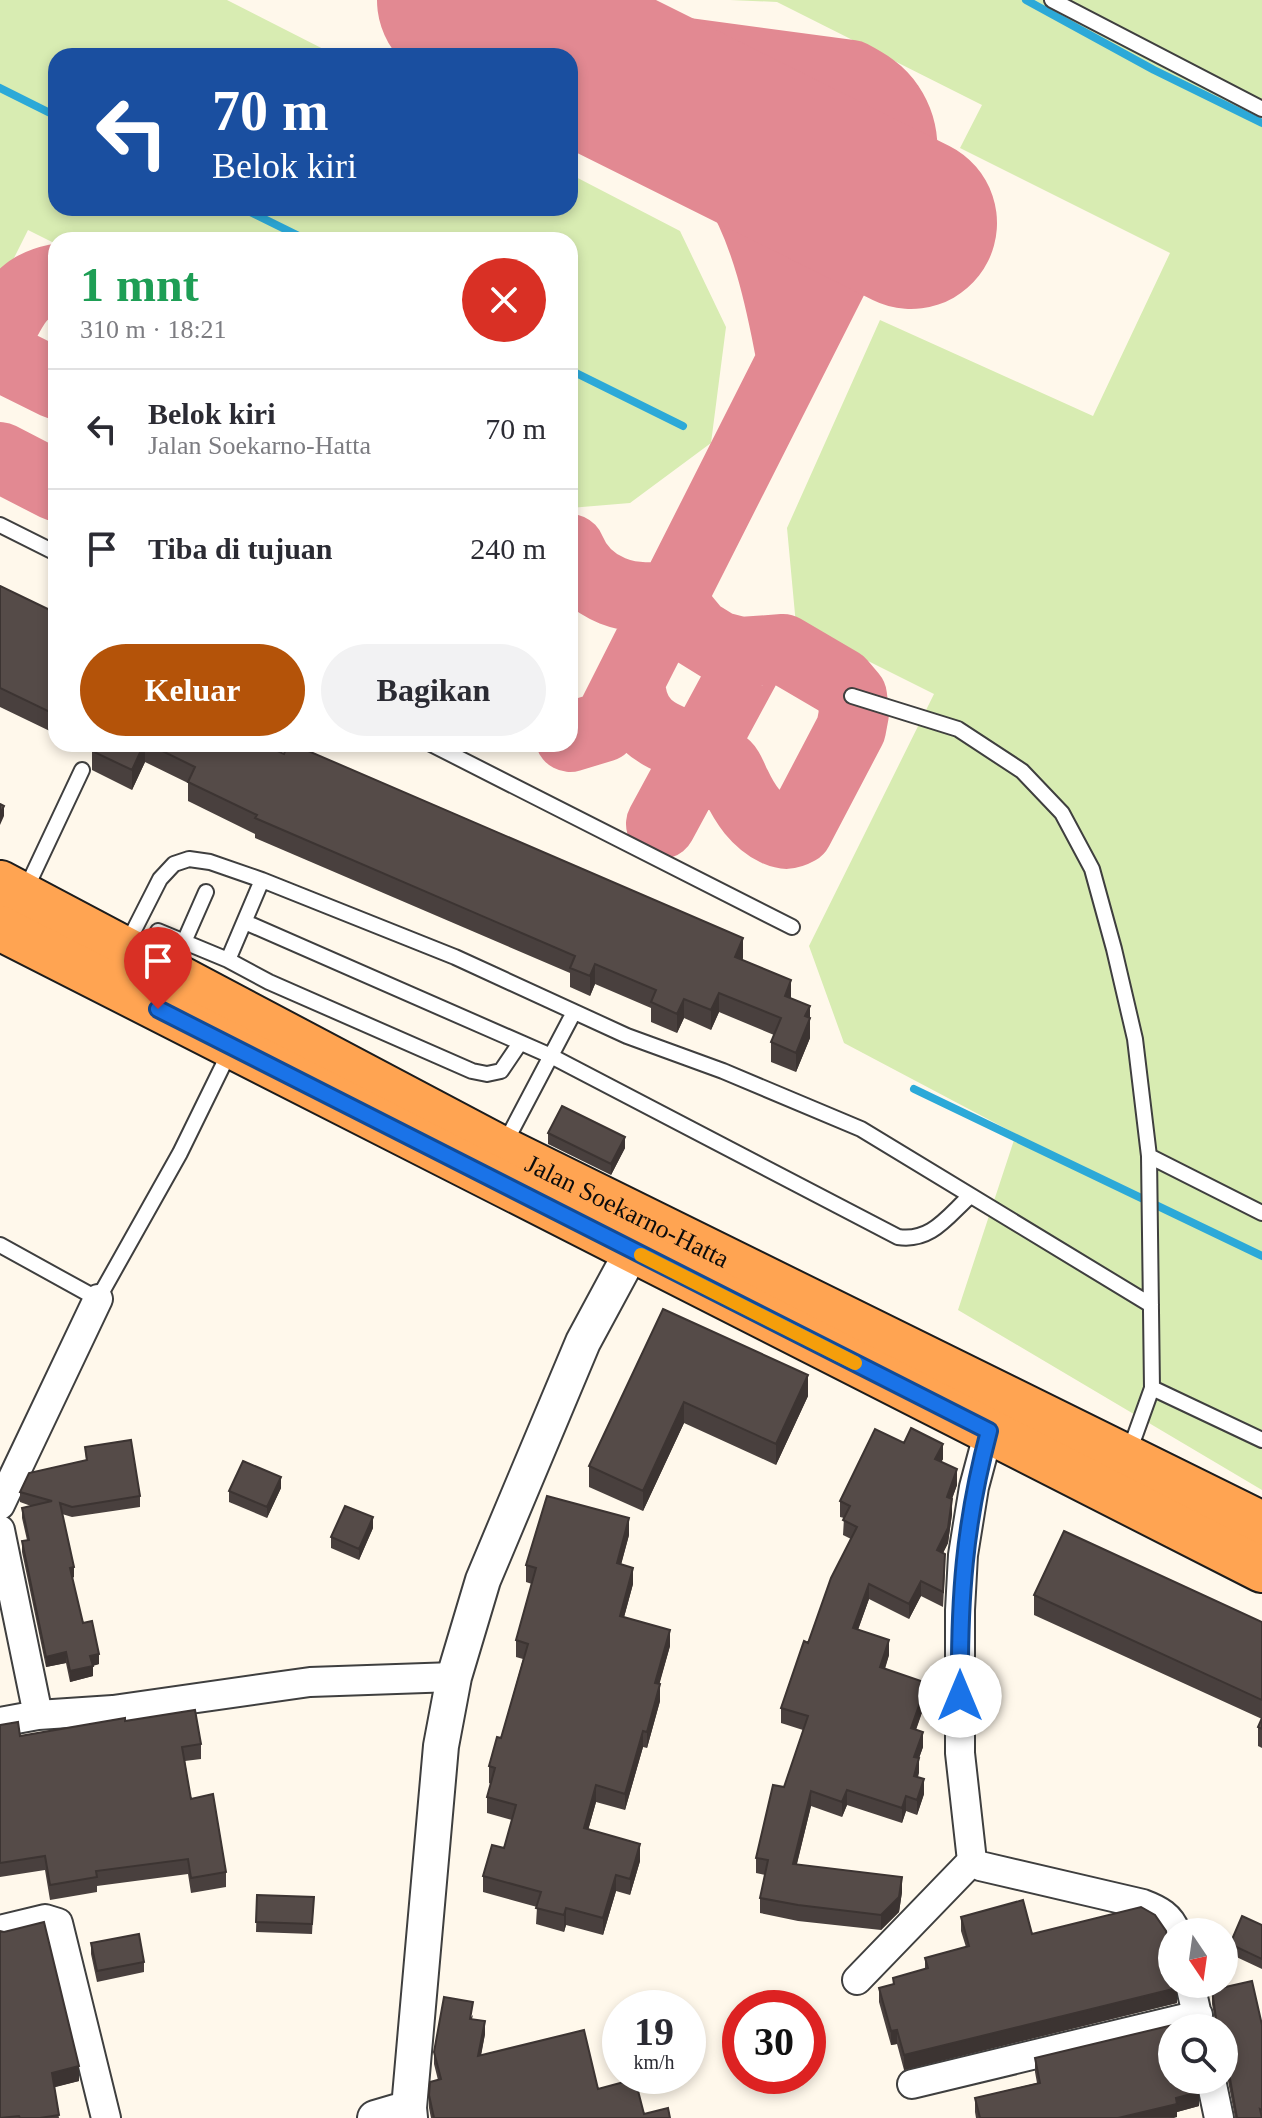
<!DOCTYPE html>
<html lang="id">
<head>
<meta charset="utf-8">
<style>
  body { margin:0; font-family:"Times New Roman",serif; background:#f2f2f3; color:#2b2b33; height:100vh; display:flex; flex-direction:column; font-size:30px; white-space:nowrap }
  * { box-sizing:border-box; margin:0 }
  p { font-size:26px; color:#7c7c81 }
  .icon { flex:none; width:44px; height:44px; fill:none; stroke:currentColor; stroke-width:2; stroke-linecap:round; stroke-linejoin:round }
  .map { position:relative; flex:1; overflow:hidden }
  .details { position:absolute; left:48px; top:232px; width:530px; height:520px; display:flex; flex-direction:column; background:#fff; border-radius:24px; box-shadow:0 4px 12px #0003 }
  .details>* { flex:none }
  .banner { position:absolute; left:48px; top:48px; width:530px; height:168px; border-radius:24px; box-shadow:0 4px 12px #0003; background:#1a4fa0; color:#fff; overflow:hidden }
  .needle { width:52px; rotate:167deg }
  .controls { position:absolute; left:1158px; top:1918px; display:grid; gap:16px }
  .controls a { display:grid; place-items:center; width:80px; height:80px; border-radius:50%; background:#fff; box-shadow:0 4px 12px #0003; font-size:40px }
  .speed { position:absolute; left:602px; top:1990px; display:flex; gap:16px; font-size:40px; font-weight:700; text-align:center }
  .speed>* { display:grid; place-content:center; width:104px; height:104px; border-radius:50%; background:#fff; box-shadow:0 4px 12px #0003; line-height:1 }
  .speed small { font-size:20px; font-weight:400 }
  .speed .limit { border:12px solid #d22; background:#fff; color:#111 }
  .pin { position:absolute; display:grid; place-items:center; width:68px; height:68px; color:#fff; margin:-82px -34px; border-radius:50% 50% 50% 0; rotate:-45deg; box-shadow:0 0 8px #0007 }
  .pin .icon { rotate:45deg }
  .me { position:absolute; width:88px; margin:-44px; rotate:0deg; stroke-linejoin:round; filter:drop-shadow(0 0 6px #0008) }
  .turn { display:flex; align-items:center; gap:28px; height:168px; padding:0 32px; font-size:36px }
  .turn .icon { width:104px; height:104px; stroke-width:2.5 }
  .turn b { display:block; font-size:56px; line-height:68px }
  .round { display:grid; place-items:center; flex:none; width:84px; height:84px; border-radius:42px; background:#f2f2f3 }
  .head { display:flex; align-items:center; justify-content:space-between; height:136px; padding:0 32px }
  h1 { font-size:48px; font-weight:800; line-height:60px; color:#1e9e55 }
  .button { display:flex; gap:16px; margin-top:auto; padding:16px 32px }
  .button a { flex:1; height:92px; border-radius:48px; background:#b45309; color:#fff; font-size:32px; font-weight:800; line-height:92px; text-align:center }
  .button a+a { background:#f2f2f3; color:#2b2b33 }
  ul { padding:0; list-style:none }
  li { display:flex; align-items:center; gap:24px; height:120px; padding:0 32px; border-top:2px solid #e1e1e2 }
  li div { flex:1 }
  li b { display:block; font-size:30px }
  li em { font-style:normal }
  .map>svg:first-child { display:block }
  .green { fill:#d8ecb2 }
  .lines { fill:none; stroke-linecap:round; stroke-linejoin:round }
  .stream { stroke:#2ca9d8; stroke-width:8 }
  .taxiway { stroke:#e28992; stroke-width:70 }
  .runway { stroke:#e28992; stroke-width:172 }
  .service-casing { stroke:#3f3f3f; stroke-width:18 }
  .minor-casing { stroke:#3f3f3f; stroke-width:32 }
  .tertiary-casing { stroke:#3f3f3f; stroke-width:38 }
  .trunk-casing { stroke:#1d1d1d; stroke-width:48 }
  .service { stroke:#fff; stroke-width:14 }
  .minor { stroke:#fff; stroke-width:28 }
  .tertiary { stroke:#fff; stroke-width:34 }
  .trunk { stroke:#ffa452; stroke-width:44 }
  .wall { fill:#49403e }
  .shaded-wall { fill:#3c3432 }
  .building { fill:#554b48; stroke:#3c3432; stroke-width:2 }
  .route-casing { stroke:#114b97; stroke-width:20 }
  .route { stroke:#1a73e8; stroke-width:14 }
  .slow { stroke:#f59e0b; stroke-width:14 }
  .labels { text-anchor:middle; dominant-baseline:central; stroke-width:8; stroke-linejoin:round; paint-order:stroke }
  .street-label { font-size:26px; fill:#0c0c0c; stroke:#fff }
</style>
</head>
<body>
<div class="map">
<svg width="1262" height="2118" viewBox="0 0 1262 2118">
  <rect width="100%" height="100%" fill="#fff8eb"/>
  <path class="green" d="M 0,0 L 227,0 L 337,56 L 56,56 L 56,208 L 570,208 L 570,174 L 680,231 L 726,327 L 711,443 L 630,503 L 570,508 L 570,240 L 56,240 L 56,244 L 28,230 L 0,286 Z
    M 730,0 L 1262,0 L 1262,1490 L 958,1310 L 1016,1134 L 844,1043 L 809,946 L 934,694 L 796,625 L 787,528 L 880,320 L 1093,416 L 1170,253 L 960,148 L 982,105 L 777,2 Z"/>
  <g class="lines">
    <path class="stream" d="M 1026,0 L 1154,70 L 1262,123
      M 0,88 L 56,116
      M 242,208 L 307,240
      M 570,370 L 683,426
      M 914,1089 L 1262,1256"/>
    <path class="taxiway" d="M 474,0 L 547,34 L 851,75 C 866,83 880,91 889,105 C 910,136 906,180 880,207 C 874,214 863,219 854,223 C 844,228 831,232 819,231 C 788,230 759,213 749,182 C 744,167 743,150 734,136 C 718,113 678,104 653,95
      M 735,183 C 766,230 781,302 791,356
      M 0,332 C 15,303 22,286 56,279
      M 0,356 L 56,384
      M 0,457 L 56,486
      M 570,549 C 586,590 633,605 673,593 L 682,615 L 697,633 L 718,646 L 741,652 L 783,649 L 841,683 L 852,696 L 854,713 L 851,729 L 798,830 C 789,835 785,835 776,831 C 756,821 745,804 736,785 C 732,778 730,768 723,764 C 682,736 632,743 630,680
      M 570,737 L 603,727 L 610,720 L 836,273 L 880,208
      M 661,824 L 754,652"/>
    <path class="runway" d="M 463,0 L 911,223"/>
    <defs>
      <path id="service" d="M 1052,0 L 1262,109
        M 0,525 L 56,553
        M 852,696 L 958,729 L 1022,771 L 1062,813 L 1092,869 L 1114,949 L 1135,1039 L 1149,1156 L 1152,1388 L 1133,1441
        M 431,744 L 792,927
        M 262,880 L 228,960 L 269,982 L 472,1071 L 487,1074 L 501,1071 L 520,1043
        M 25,891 L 82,770
        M 245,922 L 551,1056 L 898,1237 C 931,1242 947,1217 970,1196
        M 158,931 L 228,960
        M 184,942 L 206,892
        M 127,944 L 160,879 L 174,864 L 189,859 L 210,862 L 262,880 L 455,957 L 627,1036 L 723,1071 L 861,1129 L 1151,1305
        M 504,1145 L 574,1012
        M 1149,1156 L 1262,1213
        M 0,1245 L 98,1299 L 180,1153 L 230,1051
        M 1152,1388 L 1262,1440"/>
      <path id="minor" d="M 989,1431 L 974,1487 L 963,1555 L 960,1610 L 960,1753 L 972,1861 L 980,1866 L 1143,1904 C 1159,1910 1170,1916 1176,1932
        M 0,1505 L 98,1299
        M 0,1530 L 38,1715
        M 0,1722 L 38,1715 L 113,1710 L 310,1682 L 454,1677
        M 0,1930 L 45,1919 L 58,1923 L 106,2118
        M 857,1980 L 972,1861
        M 1190,1984 L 1200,2028
        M 1211,2080 L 1219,2118
        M 912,2084 L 1198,2015"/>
      <path id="tertiary" d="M 375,2118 L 409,2108
        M 410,2118 L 409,2108 L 441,1746 L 454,1677 L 483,1580 L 583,1342 L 644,1229"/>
      <g id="trunk">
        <path id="s1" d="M 0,883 L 502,1149 L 1262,1524"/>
        <path d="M 0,928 L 1262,1570"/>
      </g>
    </defs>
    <use href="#service" class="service-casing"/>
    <use href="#minor" class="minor-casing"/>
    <use href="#tertiary" class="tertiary-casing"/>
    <use href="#trunk" class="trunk-casing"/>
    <use href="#service" class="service"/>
    <use href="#minor" class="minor"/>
    <use href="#tertiary" class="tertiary"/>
    <use href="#trunk" class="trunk"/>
  </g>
  <path class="wall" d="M 0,586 L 56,613 L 56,734 L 0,707 Z
    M 76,744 L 262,744 L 743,958 L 742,960 L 791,998 L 810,1006 L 810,1038 L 796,1072 L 771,1062 L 771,1042 L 774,1035 L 719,1012 L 711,1030 L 684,1018 L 677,1033 L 651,1022 L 651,1008 L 595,984 L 590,996 L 570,987 L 570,973 L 255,838 L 255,834 L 188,801 L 188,783 L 145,762 L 132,790 L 92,770 L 92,752 Z
    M 548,1133 L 625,1148 L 611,1175 L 548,1144 Z
    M 663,1309 L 808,1396 L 776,1465 L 684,1423 L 643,1511 L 589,1487 L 589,1466 Z
    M 904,1443 L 943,1459 L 941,1462 L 957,1485 L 952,1499 L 952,1514 L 948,1543 L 943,1553 L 945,1569 L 943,1607 L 921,1596 L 909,1619 L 869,1599 L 858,1630 L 889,1655 L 885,1669 L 927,1698 L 916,1730 L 923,1747 L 919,1758 L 918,1777 L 924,1794 L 917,1815 L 906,1811 L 902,1823 L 847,1805 L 842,1817 L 811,1806 L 797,1864 L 902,1892 L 899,1912 L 881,1930 L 798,1921 L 760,1913 L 760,1898 L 765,1875 L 756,1873 L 756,1858 L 784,1787 L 803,1730 L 781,1723 L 781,1708 L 851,1539 L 843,1535 L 844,1518 L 840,1517 L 840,1501 Z
    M 85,1447 L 140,1496 L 140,1507 L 72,1517 L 62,1514 L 74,1577 L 72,1578 L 83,1623 L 99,1664 L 93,1666 L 93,1676 L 70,1682 L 66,1663 L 46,1667 L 22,1552 L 22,1541 L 27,1540 L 22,1518 L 22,1508 L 31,1506 L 20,1502 L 20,1492 L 86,1460 Z
    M 281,1488 L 267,1518 L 229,1502 L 229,1491 Z
    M 373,1528 L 359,1560 L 331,1548 L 331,1537 Z
    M 629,1535 L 621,1564 L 633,1584 L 624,1617 L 670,1646 L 659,1684 L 660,1701 L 647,1748 L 643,1747 L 625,1810 L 596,1802 L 588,1830 L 640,1861 L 630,1895 L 616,1891 L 603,1935 L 566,1925 L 564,1932 L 536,1924 L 537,1907 L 483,1892 L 483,1876 L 504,1848 L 512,1820 L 487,1813 L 487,1797 L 491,1784 L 489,1783 L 489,1766 L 501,1738 L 523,1659 L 516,1657 L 516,1640 L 532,1584 L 526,1582 L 526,1565 Z
    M 1034,1595 L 1262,1622 L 1262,1748 L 1258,1746 L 1258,1727 L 1262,1719 L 1034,1615 Z
    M 125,1721 L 201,1744 L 201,1759 L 185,1761 L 191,1799 L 226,1872 L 226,1887 L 191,1893 L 188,1874 L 97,1886 L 97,1892 L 50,1900 L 45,1870 L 0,1877 L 0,1725 L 20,1736 Z
    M 257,1895 L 314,1897 L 312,1934 L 256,1932 Z
    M 961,1917 L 1032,1934 L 1177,2003 L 904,2070 L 897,2044 L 891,2045 L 879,2002 L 879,1988 L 893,1984 L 893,1978 L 925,1969 L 925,1958 L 966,1947 L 961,1931 Z
    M 1262,1925 L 1262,1969 L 1230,1954 L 1230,1944 Z
    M 0,1931 L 79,2081 L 54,2087 L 59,2118 L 0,2118 Z
    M 91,1943 L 144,1962 L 144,1972 L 97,1982 L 91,1954 Z
    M 1212,1990 L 1262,2025 L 1262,2118 L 1235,2118 L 1227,2076 L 1224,2072 L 1224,2028 L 1212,2026 L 1215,2021 L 1212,2004 Z
    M 473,2015 L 472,2019 L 485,2034 L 481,2056 L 598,2089 L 644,2114 L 670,2118 L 431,2118 L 429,2108 L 429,2095 L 438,2080 L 434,2064 L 434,2052 Z
    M 1035,2058 L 1199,2106 L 1177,2112 L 1177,2117 L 1174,2118 L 976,2118 L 975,2112 L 975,2098 L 1037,2083 L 1035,2072 Z"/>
  <path class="shaded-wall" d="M 145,744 L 145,762 L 132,790 L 132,770 Z
    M 4,806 L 4,816 L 0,825 L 0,814 Z
    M 743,938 L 743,958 L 735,976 L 735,957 Z
    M 595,964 L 595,984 L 590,996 L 590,976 Z
    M 791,980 L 791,1000 L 785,996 Z
    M 719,993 L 719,1012 L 711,1030 L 711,1010 Z
    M 684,999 L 684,1018 L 677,1033 L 677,1014 Z
    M 810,1006 L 810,1038 L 796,1072 L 796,1053 L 805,1016 Z
    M 625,1137 L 625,1148 L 611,1175 L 611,1164 Z
    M 808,1375 L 808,1396 L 776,1465 L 776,1444 Z
    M 684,1402 L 684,1423 L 643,1511 L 643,1491 Z
    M 943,1444 L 943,1459 L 935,1474 L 935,1459 Z
    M 957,1469 L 957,1485 L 947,1512 L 947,1497 Z
    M 281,1477 L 281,1488 L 267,1518 L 267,1507 Z
    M 952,1499 L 952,1514 L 948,1543 L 937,1565 L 937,1550 Z
    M 373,1517 L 373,1528 L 359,1560 L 359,1549 Z
    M 629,1518 L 629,1535 L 617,1580 L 617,1563 Z
    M 74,1567 L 74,1577 L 70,1578 L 70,1568 Z
    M 633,1568 L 633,1584 L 620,1632 L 620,1616 Z
    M 921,1581 L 921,1596 L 909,1619 L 909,1604 Z
    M 869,1584 L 869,1599 L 853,1643 L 853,1628 Z
    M 670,1630 L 670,1646 L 655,1700 L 655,1683 Z
    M 889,1640 L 889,1655 L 880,1682 L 880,1667 Z
    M 66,1652 L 66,1663 L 46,1667 L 46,1657 Z
    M 99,1654 L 99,1664 L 90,1666 L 90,1656 Z
    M 93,1666 L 93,1676 L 70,1682 L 70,1671 Z
    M 927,1683 L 927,1698 L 911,1743 L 911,1728 Z
    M 660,1684 L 660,1701 L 647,1748 L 647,1732 Z
    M 643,1731 L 643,1747 L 625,1810 L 625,1794 Z
    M 923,1732 L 923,1747 L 914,1772 L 914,1757 Z
    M 919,1758 L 919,1773 L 914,1791 L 914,1776 Z
    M 924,1779 L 924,1794 L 917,1815 L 917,1800 Z
    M 596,1785 L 596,1802 L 584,1845 L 584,1828 Z
    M 847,1790 L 847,1805 L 842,1817 L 842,1802 Z
    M 811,1791 L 811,1806 L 793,1879 L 793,1864 Z
    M 906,1796 L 906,1811 L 902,1823 L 902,1808 Z
    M 640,1844 L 640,1861 L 630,1895 L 630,1879 Z
    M 616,1875 L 616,1891 L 603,1935 L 603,1918 Z
    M 902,1877 L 902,1892 L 899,1912 L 881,1930 L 881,1915 Z
    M 566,1908 L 566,1925 L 564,1932 L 564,1915 Z
    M 1177,1988 L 1177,2003 L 904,2070 L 904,2055 Z
    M 485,2021 L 485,2034 L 478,2069 L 478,2056 Z
    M 897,2030 L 897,2044 L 891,2045 L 891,2031 Z
    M 79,2066 L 79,2081 L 52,2088 L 52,2073 Z
    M 1199,2092 L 1199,2106 L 1177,2112 L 1177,2117 L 1118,2118 L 1176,2098 Z"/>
  <path class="building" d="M 0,586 L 56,613 L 56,715 L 0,688 Z
    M 94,744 L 144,744 L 132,770 L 92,751 Z
    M 148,744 L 262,744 L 284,754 L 288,744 L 292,744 L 743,938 L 735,957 L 791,980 L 785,996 L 810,1006 L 805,1016 L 810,1018 L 796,1053 L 771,1042 L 781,1018 L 719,993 L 711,1010 L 684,999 L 677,1014 L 651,1002 L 656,990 L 595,964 L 590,976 L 570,968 L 575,956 L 255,818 L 257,815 L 188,782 L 195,767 Z
    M 0,804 L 4,806 L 0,814 Z
    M 562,1106 L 625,1137 L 611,1164 L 548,1133 Z
    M 663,1309 L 808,1375 L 776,1444 L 684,1402 L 643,1491 L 589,1466 Z
    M 911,1428 L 943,1444 L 935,1459 L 957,1469 L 947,1497 L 952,1499 L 948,1528 L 937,1550 L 945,1554 L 943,1592 L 921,1581 L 909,1604 L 869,1584 L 853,1628 L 889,1640 L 880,1667 L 927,1683 L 911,1728 L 923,1732 L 914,1757 L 919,1758 L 914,1776 L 924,1779 L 917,1800 L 906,1796 L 902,1808 L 847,1790 L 842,1802 L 811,1791 L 793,1864 L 902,1877 L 899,1897 L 881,1915 L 798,1905 L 760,1898 L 768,1860 L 756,1858 L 773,1785 L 784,1787 L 808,1716 L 781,1708 L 804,1641 L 808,1643 L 831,1578 L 857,1527 L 843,1520 L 850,1506 L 840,1501 L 875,1429 L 904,1443 Z
    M 131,1440 L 140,1496 L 72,1507 L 60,1503 L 74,1567 L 70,1568 L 83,1623 L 92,1621 L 99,1654 L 90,1656 L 93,1666 L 70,1671 L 66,1652 L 46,1657 L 22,1541 L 29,1540 L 22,1508 L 52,1501 L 20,1492 L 29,1473 L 87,1460 L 85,1447 Z
    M 243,1461 L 281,1477 L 267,1507 L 229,1491 Z
    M 547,1496 L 629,1518 L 617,1563 L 633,1568 L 620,1616 L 670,1630 L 655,1683 L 660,1684 L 647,1732 L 643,1731 L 625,1794 L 596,1785 L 584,1828 L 640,1844 L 630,1879 L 616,1875 L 603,1918 L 566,1908 L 564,1915 L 536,1908 L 541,1892 L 483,1876 L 492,1845 L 504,1848 L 516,1805 L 487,1797 L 495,1768 L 489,1766 L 497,1737 L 501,1738 L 528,1644 L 516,1640 L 536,1568 L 526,1565 Z
    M 345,1506 L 373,1517 L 359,1549 L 331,1537 Z
    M 1064,1531 L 1262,1622 L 1262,1700 L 1034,1595 Z
    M 195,1710 L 201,1744 L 182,1747 L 191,1799 L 213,1794 L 226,1872 L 191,1878 L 188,1859 L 96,1871 L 97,1877 L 50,1885 L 45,1856 L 0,1863 L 0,1725 L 18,1722 L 20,1736 L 125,1718 L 125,1721 Z
    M 1262,1718 L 1262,1729 L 1258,1727 Z
    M 257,1895 L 314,1897 L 312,1924 L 256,1922 Z
    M 1023,1900 L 1032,1934 L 1141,1907 L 1155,1915 L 1166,1931 L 1172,1964 L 1172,1984 L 1176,1984 L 1177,1988 L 904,2055 L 897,2030 L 891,2031 L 879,1988 L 894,1984 L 893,1978 L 928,1968 L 925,1958 L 969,1946 L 961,1917 Z
    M 1242,1916 L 1262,1925 L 1262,1959 L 1230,1944 Z
    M 44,1922 L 79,2066 L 52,2073 L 59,2115 L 40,2118 L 20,2118 L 19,2116 L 0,2118 L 0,1931 L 4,1932 Z
    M 139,1934 L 144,1962 L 97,1971 L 91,1943 Z
    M 1252,1981 L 1262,2025 L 1262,2110 L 1260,2109 L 1262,2118 L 1237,2118 L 1227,2062 L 1224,2058 L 1224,2028 L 1209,2028 L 1212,2026 L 1216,2018 L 1212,1990 Z
    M 444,1997 L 473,2002 L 470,2019 L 485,2021 L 478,2056 L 584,2030 L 598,2089 L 635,2079 L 644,2114 L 668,2108 L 670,2118 L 434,2118 L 429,2095 L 430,2082 L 441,2079 L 434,2052 Z
    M 1185,2022 L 1192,2028 L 1172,2028 L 1172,2080 L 1197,2080 L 1199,2092 L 1176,2098 L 1177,2104 L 1118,2118 L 980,2118 L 975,2098 L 1040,2083 L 1035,2058 Z"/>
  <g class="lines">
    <defs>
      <path id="route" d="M 158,1009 L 989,1431 C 964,1525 959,1600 960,1696"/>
    </defs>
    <use href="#route" class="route-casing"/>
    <use href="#route" class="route"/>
    <path class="slow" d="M 641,1255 L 855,1363"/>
  </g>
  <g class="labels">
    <g class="street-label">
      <text stroke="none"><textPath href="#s1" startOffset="708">Jalan Soekarno-Hatta</textPath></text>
    </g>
  </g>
</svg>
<div class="controls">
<a><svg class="needle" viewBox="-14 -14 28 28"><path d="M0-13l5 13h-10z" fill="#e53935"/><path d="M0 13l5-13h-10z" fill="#7c7c81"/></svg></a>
<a><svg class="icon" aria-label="search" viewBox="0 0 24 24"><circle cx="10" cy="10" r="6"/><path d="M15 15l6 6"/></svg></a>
</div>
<div class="speed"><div>19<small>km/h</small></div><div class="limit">30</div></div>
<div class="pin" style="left:158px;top:1009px;background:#d93025"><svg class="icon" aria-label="arrive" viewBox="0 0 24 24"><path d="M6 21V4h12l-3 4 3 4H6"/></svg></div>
<svg class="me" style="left:960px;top:1696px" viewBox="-20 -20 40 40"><circle r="19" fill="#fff"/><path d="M0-13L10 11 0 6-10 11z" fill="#1a73e8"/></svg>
<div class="banner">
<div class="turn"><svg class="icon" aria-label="left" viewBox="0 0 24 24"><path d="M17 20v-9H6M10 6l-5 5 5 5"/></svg><div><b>70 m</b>Belok kiri</div></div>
</div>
<section class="details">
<div class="head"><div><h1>1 mnt</h1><p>310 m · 18:21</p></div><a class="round" style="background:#d93025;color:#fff"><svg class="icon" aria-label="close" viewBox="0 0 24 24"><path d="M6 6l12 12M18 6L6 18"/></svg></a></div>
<ul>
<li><svg class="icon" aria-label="left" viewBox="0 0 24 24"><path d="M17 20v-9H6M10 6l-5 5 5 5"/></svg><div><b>Belok kiri</b><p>Jalan Soekarno-Hatta</p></div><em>70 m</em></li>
<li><svg class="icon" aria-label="arrive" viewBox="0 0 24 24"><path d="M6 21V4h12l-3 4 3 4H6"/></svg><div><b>Tiba di tujuan</b></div><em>240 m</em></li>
</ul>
<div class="button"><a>Keluar</a><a>Bagikan</a></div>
</section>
</div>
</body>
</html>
